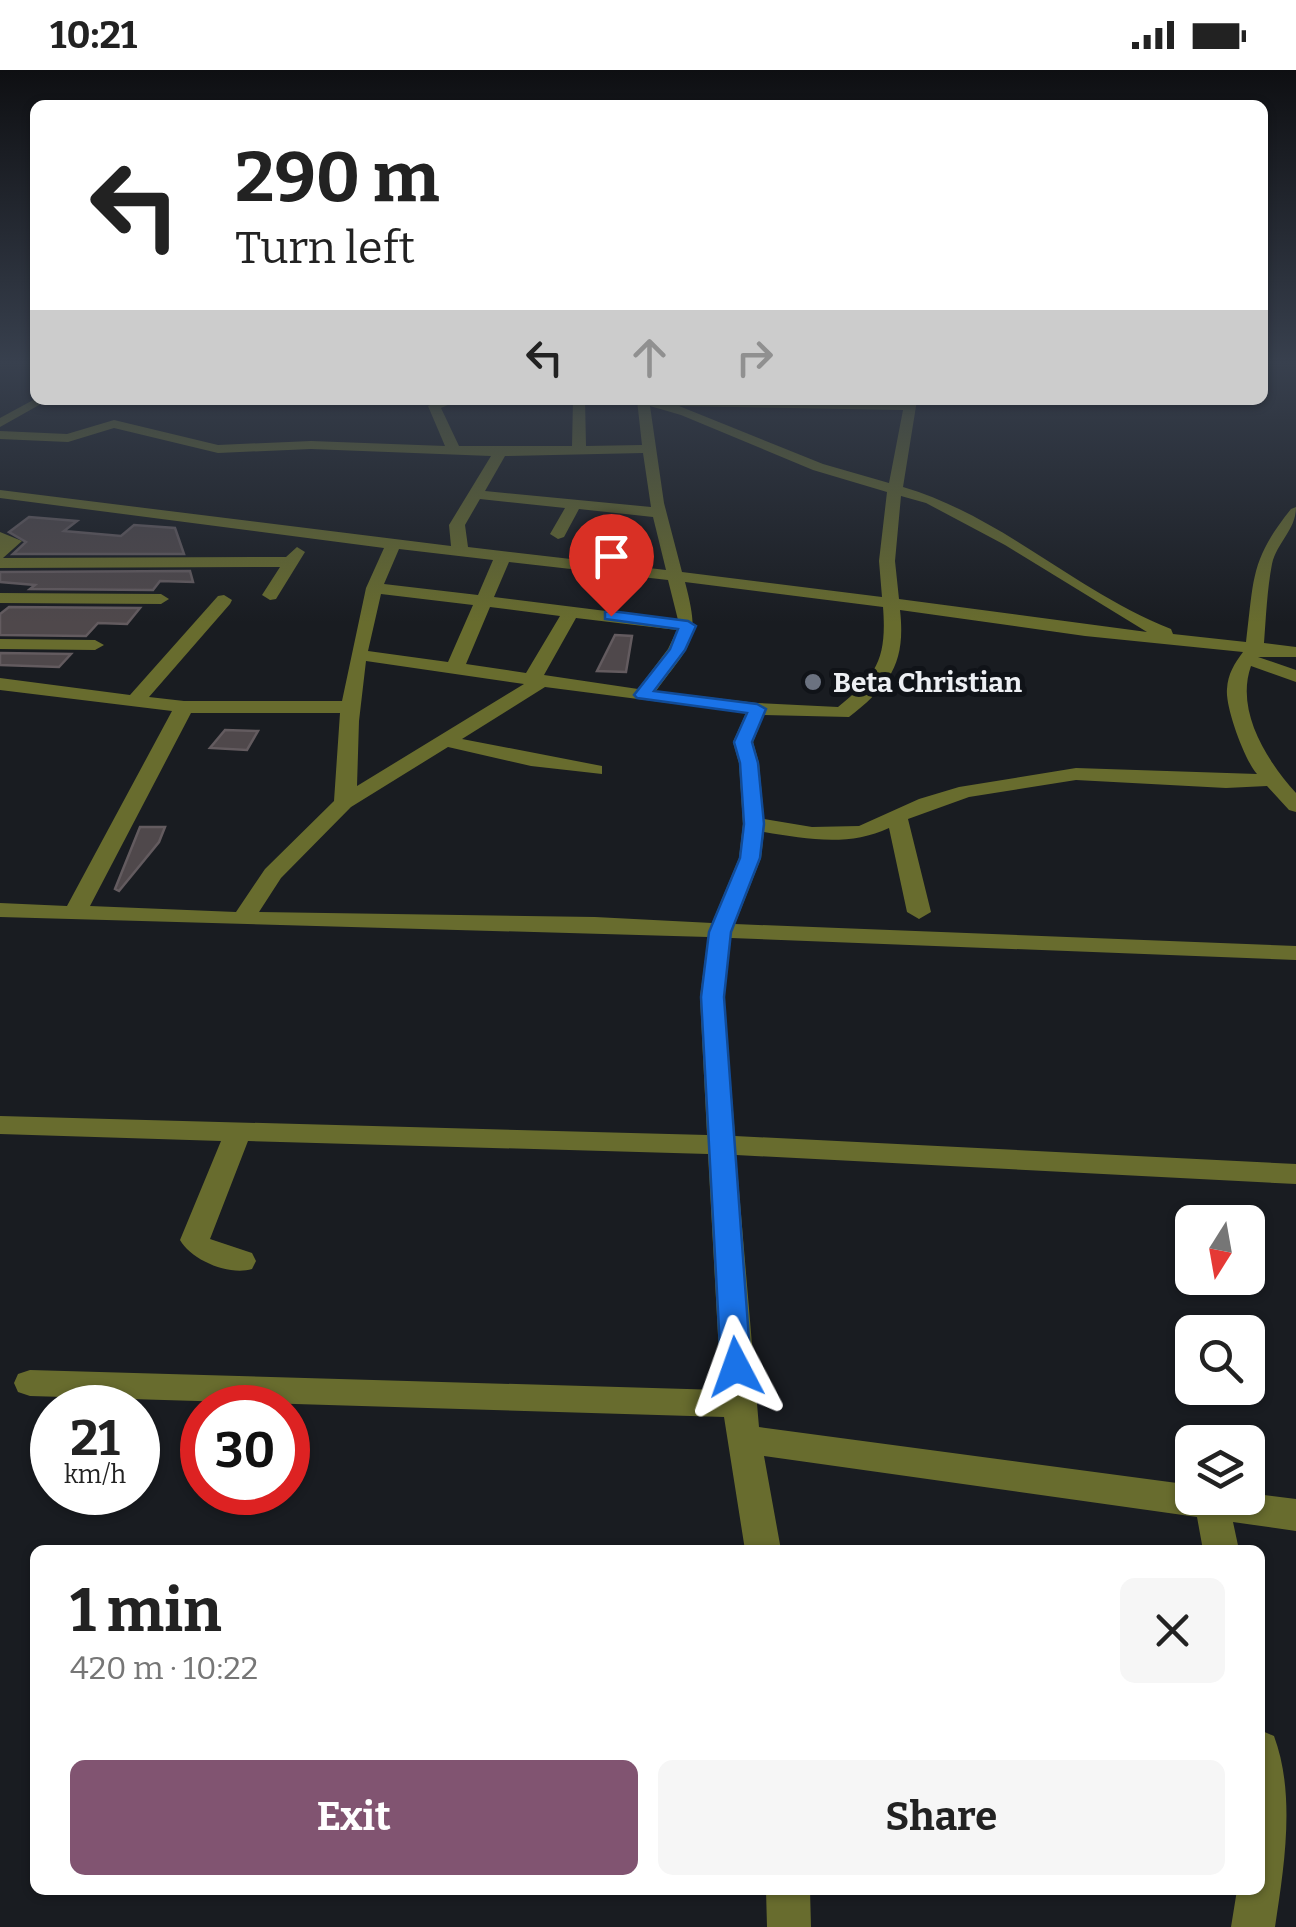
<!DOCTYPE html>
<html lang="en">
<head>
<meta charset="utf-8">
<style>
  body { margin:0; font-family:Bitter,serif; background:#f6f6f6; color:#222; height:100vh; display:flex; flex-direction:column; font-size:38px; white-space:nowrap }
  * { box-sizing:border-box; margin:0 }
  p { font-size:32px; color:#767676 }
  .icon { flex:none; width:55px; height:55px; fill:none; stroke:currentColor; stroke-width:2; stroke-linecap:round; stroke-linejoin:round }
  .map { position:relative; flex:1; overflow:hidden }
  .side { position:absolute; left:30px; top:1475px; width:1235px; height:350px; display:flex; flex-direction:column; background:#fff; border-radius:15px; box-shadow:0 2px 8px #0004 }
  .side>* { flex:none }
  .hud { position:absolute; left:30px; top:30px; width:1238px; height:305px; border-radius:15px; box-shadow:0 2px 8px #0004; background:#fff; color:#222; overflow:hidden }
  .needle { width:65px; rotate:191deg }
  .fabs { position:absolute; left:1175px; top:1135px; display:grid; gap:20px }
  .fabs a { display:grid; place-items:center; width:90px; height:90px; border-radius:15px; background:#fff; box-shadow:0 2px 8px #0004; font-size:50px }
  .speed { position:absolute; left:30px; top:1315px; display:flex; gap:20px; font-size:50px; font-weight:700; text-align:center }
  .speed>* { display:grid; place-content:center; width:130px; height:130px; border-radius:50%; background:#fff; box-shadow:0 2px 8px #0004; line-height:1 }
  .speed small { font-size:25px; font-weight:400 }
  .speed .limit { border:15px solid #d22; background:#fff; color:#111 }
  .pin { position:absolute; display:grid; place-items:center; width:85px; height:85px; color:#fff; margin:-102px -42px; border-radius:50% 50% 50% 0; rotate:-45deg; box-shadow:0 0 10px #0007 }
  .pin .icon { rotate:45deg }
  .me { position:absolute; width:110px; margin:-55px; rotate:356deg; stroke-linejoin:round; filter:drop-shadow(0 0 8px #0008) }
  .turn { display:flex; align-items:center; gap:35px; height:210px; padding:0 40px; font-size:45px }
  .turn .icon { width:130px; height:130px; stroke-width:2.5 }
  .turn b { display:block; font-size:70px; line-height:85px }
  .lanes { display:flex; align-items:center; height:95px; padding:0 40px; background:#0003; justify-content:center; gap:50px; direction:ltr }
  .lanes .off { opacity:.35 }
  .round { display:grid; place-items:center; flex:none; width:105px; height:105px; border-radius:15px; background:#f6f6f6 }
  .overview { display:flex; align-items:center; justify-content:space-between; height:170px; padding:0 40px }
  h1 { font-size:60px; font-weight:700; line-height:75px }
  .action { display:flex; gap:20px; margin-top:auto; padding:20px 40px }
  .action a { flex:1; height:115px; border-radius:15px; background:#815471; color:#fff; font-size:40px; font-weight:700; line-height:115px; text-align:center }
  .action a+a { background:#f6f6f6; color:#222 }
  .status { display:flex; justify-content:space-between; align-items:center; height:70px; padding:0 50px; background:#fff; direction:ltr }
  .status svg { height:28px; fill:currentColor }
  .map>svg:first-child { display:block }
  .building { fill:#4f484b; stroke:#635b5f; stroke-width:2.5 }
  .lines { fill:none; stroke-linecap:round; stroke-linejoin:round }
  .minor { fill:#686c2e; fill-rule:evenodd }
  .route { fill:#1a73e8; stroke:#114b97; stroke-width:2.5 }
  .worship-dot { fill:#6b7280; stroke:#101318; stroke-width:4 }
  .labels { text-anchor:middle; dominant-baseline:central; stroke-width:10; stroke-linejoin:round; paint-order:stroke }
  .far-poi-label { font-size:28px; font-weight:bold; fill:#edeff3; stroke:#101318; text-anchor:start }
</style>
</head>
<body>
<div class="status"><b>10:21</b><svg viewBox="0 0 49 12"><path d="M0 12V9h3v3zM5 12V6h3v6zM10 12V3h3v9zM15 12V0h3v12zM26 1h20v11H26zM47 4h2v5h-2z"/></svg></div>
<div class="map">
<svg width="1296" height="1857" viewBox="0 0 1296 1857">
  <rect width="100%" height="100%" fill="#191c21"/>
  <path class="building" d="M 29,447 L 77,451 L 64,461 L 121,466 L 134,455 L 175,458 L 184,484 L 13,484 L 26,472 L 9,462 Z
    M 190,501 L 193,512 L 160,511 L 153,520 L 30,519 L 35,515 L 0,512 L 0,502 Z
    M 9,537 L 140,538 L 127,554 L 98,553 L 86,566 L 0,565 L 0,544 Z
    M 615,565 L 632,566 L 626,602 L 597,601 Z
    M 0,583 L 71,584 L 59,597 L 0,595 Z
    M 225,660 L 258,661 L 247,680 L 210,678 Z
    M 140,757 L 165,757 L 159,772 L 119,821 L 115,819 Z"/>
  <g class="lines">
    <path class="minor" d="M 35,329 L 48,330 L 0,357 L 0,348 Z
      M 440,330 L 459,330 L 441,338 L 459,376 L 572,376 L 573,330 L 585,330 L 586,376 L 642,375 L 637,330 L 669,333 L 670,330 L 917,330 L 903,417 C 1002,446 1077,522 1171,559 L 1173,564 L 1246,572 C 1254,509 1250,490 1291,439 L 1296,437 C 1296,460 1277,472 1272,494 C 1267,520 1266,548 1264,573 L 1296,577 L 1296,587 L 1258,587 L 1296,600 L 1296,612 L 1251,596 C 1235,641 1267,691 1296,723 L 1296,742 L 1289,740 L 1267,716 L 1226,718 L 1076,710 L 969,727 L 908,749 L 931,842 L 919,849 L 907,842 L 889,758 C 849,777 806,769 764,762 L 761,788 L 735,854 L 1296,876 L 1296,890 L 731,868 L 724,927 L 735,1066 L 1296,1094 L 1296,1114 L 736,1085 L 759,1357 L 1192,1415 L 1192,1428 L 1248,1428 L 1248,1423 L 1296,1429 L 1296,1461 L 1233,1452 L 1239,1480 L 1203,1480 L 1197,1447 L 764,1386 L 781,1480 L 745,1480 L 724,1347 L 30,1326 L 18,1322 L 14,1313 L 18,1304 L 30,1300 L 721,1320 L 708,1084 L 248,1071 L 210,1169 L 252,1183 L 256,1191 L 252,1199 C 229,1206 191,1190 180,1170 L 221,1071 L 0,1064 L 0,1046 L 707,1065 L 700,927 L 708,867 L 0,847 L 0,833 L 67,836 L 172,641 L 0,620 L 0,608 L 130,625 L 218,526 L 224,525 L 232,530 L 230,534 L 149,627 L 184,631 L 342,631 L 366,518 L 384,478 L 0,428 L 0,420 L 451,476 L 449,455 L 491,386 L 311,379 L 218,383 L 114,358 L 68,372 L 0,369 L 0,361 L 67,364 L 114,350 L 218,375 L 311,371 L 445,376 L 428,336 ZM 650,336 L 681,345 L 813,400 L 887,422 L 879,491 L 882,527 L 682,502 L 664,433 ZM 679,336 L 903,340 L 889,413 L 823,394 ZM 643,383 L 651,437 L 485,421 L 505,386 ZM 901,426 L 926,433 L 1005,475 L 1147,562 L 899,529 L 895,491 ZM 480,429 L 565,438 L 550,464 L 558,469 L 564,467 L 579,439 L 653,447 L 666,500 L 468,477 L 465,455 ZM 399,479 L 493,490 L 478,525 L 384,514 ZM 509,492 L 668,510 L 678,550 L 494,527 ZM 685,512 L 883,537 C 887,588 877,606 838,637 L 757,633 L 656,621 C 692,572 701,573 685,512 ZM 381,524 L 473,535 L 448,592 L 368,581 ZM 490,537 L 560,546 L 526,603 L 466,594 ZM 900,540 L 1085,566 L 1243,582 C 1234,594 1228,604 1227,619 C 1225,637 1245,691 1257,704 L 1076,698 L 959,717 L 919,729 L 859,756 L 812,757 L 764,749 L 759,693 L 753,672 L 764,645 L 849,647 C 890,615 906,593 900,540 ZM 576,548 L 677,560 L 668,579 L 638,619 L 544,605 ZM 366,591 L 524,614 L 357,716 L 359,651 ZM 545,617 L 746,643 L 733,672 L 739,693 L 743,754 L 739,788 L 712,853 L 595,847 L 259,842 L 281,808 L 351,737 L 448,677 L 531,696 L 602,704 L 602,696 L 462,669 ZM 191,643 L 340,643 L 334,731 L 265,799 L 236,842 L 90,836 Z
      M 0,462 L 22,471 L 3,488 L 286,487 L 297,477 L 305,482 L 276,529 L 270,530 L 262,525 L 280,497 L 0,498 Z
      M 0,523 L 161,524 L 169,529 L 161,534 L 0,533 Z
      M 0,569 L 95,570 L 104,575 L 95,580 L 0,579 Z
      M 1260,1660 L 1274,1666 C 1296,1725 1284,1797 1275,1857 L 1231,1857 L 1237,1820 L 1260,1820 Z
      M 766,1820 L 810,1820 L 811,1857 L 767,1857 Z"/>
  </g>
  <linearGradient id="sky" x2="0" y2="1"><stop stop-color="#0e0f12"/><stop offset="0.53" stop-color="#38404e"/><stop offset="1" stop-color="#38404e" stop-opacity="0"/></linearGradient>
  <rect width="1296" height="553" fill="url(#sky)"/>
  <path class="route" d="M 611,541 L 688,551 L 696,556 L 685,580 L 654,621 L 757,634 L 766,639 L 752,672 L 758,693 L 764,754 L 760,788 L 731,862 L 724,927 L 751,1297 L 746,1306 L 736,1309 L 725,1306 L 721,1297 L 701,927 L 709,862 L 740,788 L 744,754 L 740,693 L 734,672 L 747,643 L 637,628 L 634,625 L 670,579 L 678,559 L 605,549 L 605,542 Z"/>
  <circle class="worship-dot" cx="813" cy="612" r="10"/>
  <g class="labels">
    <g class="far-poi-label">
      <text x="833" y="612">Beta Christian</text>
    </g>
  </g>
</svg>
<div class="fabs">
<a><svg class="needle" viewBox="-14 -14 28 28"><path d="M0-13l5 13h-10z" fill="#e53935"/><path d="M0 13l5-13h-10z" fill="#767676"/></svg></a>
<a><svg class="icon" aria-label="search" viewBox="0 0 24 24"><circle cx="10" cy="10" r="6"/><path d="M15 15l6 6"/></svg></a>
<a><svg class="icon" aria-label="layers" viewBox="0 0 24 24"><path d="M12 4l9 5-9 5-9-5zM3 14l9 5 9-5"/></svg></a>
</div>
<div class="speed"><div>21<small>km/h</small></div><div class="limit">30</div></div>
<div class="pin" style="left:611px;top:546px;background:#d93025"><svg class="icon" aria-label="arrive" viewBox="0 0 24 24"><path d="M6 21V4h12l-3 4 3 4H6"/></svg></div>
<svg class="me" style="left:736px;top:1297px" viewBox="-20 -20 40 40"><path d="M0-17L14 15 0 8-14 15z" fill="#1a73e8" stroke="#fff" stroke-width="4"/></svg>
<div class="hud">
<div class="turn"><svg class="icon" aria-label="left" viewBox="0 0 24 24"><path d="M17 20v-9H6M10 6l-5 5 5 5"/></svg><div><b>290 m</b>Turn left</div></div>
<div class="lanes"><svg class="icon" aria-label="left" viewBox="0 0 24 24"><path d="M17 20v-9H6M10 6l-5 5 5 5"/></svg><svg class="icon off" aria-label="ahead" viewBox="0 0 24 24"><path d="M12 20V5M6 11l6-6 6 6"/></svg><svg class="icon off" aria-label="right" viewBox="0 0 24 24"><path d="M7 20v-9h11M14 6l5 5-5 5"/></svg></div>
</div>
<section class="side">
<div class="overview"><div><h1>1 min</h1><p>420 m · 10:22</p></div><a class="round"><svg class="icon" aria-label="close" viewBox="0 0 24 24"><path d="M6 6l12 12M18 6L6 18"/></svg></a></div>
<div class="action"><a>Exit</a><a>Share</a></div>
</section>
</div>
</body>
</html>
